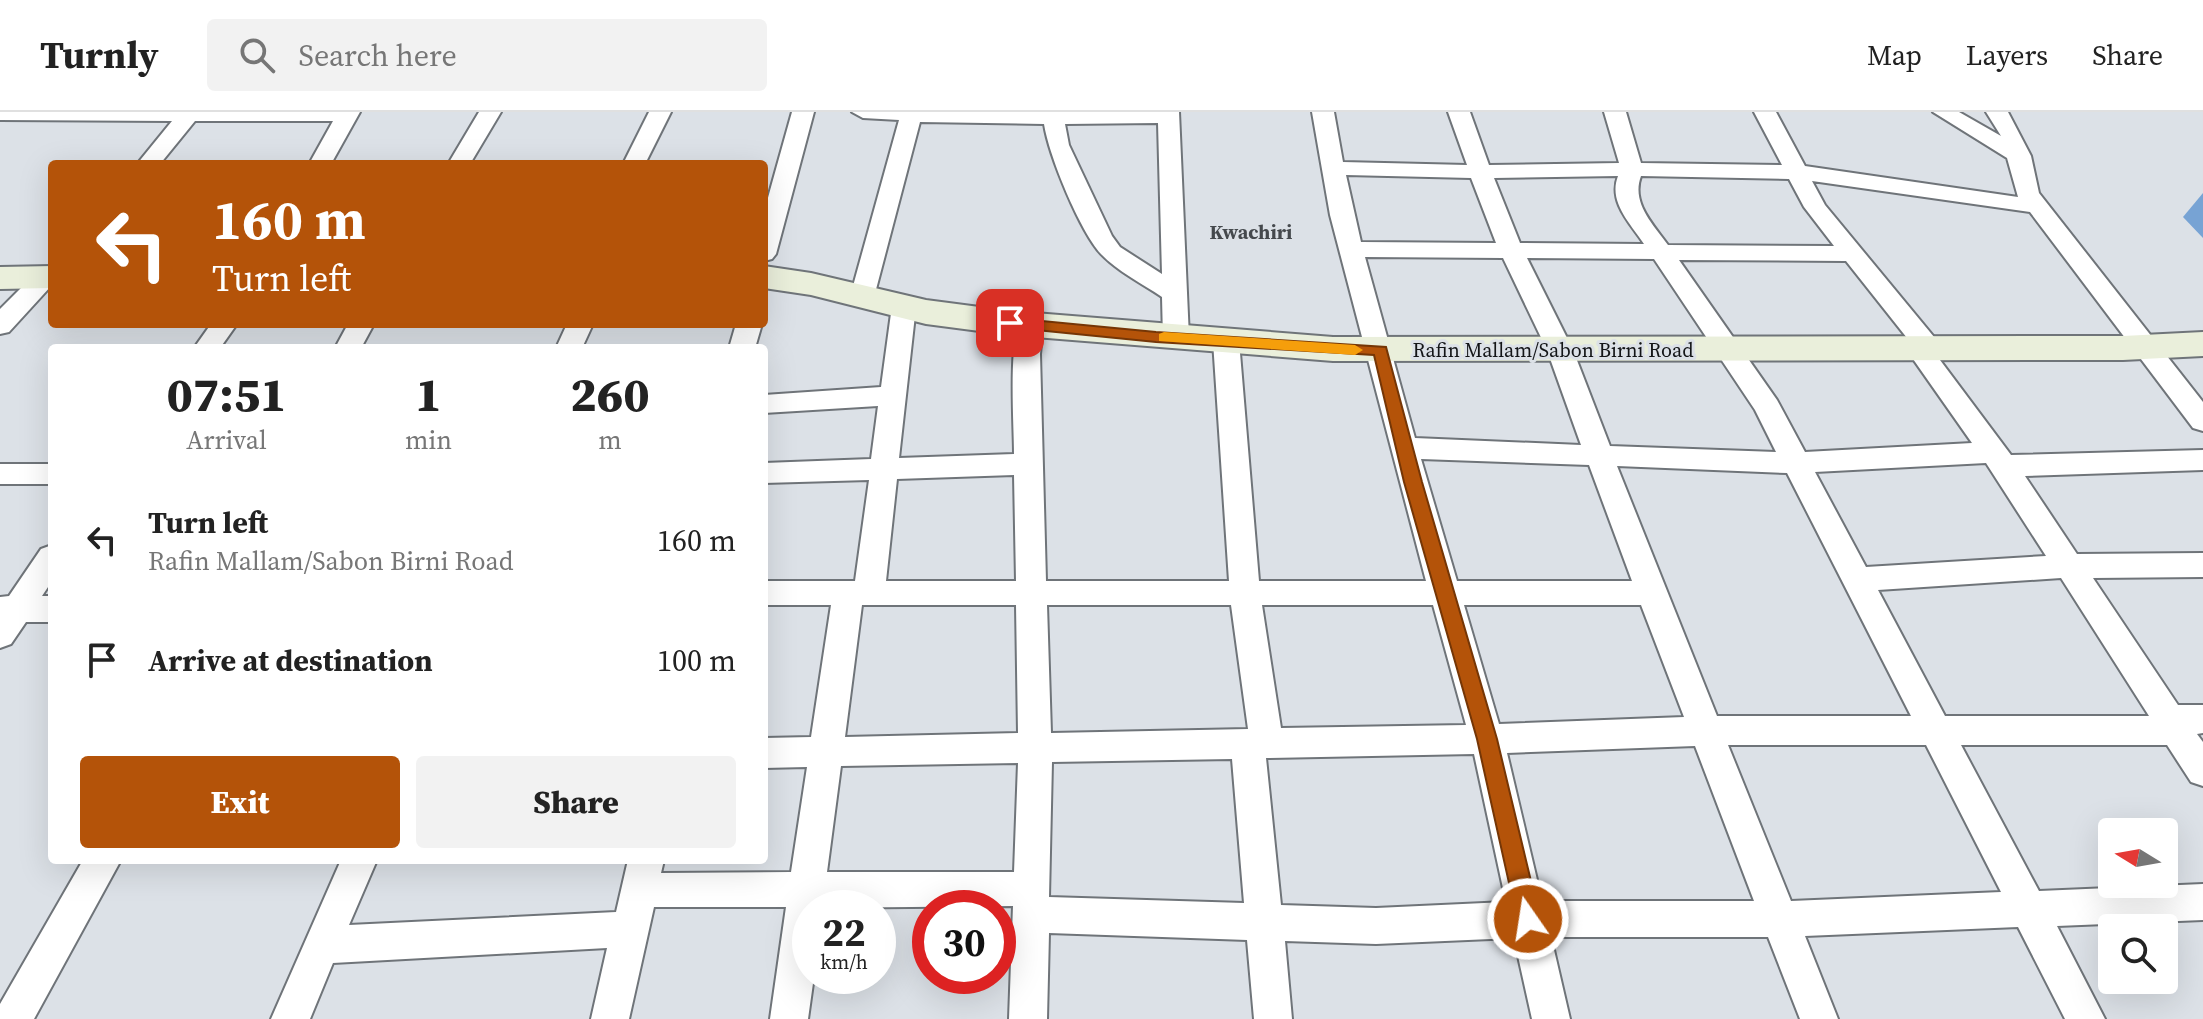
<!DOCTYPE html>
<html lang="en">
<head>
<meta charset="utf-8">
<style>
  body { margin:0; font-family:"Source Serif 4",serif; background:#f2f2f2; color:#222; height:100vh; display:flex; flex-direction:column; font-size:30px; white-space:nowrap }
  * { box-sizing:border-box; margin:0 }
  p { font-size:26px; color:#767676 }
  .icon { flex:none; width:44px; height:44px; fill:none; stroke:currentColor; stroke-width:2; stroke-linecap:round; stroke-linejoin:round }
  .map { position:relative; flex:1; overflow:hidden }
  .side { position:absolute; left:48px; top:232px; width:720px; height:520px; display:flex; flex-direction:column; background:#fff; border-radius:8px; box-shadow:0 8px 32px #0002 }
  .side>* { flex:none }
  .guide { position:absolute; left:48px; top:48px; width:720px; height:168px; border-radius:8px; box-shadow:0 8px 32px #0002; background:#b45309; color:#fff; overflow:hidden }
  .needle { width:52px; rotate:281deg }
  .fabs { position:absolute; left:2098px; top:706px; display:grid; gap:16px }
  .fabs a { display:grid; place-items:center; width:80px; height:80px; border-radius:8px; background:#fff; box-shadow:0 8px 32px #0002; font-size:40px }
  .speed { position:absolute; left:792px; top:778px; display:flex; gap:16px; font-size:40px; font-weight:700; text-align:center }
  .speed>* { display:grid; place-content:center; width:104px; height:104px; border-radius:50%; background:#fff; box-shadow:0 8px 32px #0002; line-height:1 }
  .speed small { font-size:20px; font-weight:400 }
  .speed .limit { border:12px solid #d22; background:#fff; color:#111 }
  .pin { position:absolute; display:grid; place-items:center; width:68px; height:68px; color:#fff; margin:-34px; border-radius:16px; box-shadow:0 4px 12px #0006 }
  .me { position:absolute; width:88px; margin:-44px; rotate:347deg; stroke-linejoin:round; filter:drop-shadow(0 0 6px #0008) }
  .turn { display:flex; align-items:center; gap:28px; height:168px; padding:0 32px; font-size:36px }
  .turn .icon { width:104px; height:104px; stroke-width:2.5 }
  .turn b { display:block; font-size:56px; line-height:68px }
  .eta { display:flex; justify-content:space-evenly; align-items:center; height:136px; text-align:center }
  .eta b { font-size:48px; font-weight:800; line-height:56px }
  .action { display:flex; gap:16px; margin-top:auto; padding:16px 32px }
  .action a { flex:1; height:92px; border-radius:8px; background:#b45309; color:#fff; font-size:32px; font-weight:800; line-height:92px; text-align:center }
  .action a+a { background:#f2f2f2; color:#222 }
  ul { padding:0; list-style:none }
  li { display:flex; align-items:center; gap:24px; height:120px; padding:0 32px }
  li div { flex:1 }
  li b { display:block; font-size:30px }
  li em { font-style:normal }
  header { display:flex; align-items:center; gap:48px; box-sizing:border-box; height:112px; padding:0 40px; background:#fff; border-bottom:2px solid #e0e0e0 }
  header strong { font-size:38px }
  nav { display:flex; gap:44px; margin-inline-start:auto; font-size:28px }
  .search { width:560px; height:72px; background:#f2f2f2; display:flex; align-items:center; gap:20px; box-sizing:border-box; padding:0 28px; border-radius:8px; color:#767676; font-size:30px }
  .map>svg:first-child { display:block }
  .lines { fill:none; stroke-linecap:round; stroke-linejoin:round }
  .street-casing { stroke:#6f7479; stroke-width:4 }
  .secondary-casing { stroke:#6f7479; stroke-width:4 }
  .street { fill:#fff; fill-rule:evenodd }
  .secondary { fill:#eaefdb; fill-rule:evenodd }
  .wall { fill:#77a3d4 }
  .route { fill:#b45309; stroke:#753606; stroke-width:2 }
  .slow { fill:#f59e0b }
  .labels { text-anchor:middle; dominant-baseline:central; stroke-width:6; stroke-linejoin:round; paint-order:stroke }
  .far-quarter-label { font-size:20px; font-weight:bold; fill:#45494d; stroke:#dce1e7 }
  .street-label { font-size:20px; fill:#131517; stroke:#dce1e7 }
</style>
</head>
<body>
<header>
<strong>Turnly</strong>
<div class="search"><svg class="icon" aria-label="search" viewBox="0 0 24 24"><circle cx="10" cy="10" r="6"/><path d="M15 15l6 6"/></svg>Search here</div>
<nav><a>Map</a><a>Layers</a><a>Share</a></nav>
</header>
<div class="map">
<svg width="2203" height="907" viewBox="0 0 2203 907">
  <rect width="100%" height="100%" fill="#dce1e7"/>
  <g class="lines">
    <defs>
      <path id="street" d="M 0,0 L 360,0 L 331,52 L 309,52 L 333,9 L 195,9 L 160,52 L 137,52 L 172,9 L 0,8 Z
        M 479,0 L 501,0 L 470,52 L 448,52 Z
        M 649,0 L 671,0 L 645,52 L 623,52 Z
        M 792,0 L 814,0 L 776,142 L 772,147 L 764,149 L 764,100 Z
        M 852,0 L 1179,0 L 1189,226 L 1185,232 L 1176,235 L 1167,232 L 1163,226 L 1162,185 C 1143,172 1117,159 1101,142 C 1080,119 1049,44 1044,12 L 920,10 L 874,185 L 871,191 L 853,191 L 850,185 L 899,8 L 863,6 ZM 1158,11 L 1162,162 L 1120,135 L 1112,124 L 1069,33 L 1065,12 Z
        M 1312,0 L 1334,0 L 1343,50 L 1467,53 L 1448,0 L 1470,0 L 1489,53 L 1619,51 L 1604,0 L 1626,0 L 1641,51 L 1782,53 L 1754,0 L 1776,0 L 1805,54 L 2018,85 L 2007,46 L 1933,0 L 1959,0 L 2001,24 L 1986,0 L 2008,0 L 2031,44 L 2039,81 L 2203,290 L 2203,319 L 2193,316 L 2030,100 L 1812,69 L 1825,93 L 1939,231 L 1943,237 L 1937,244 L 2011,343 L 2203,338 L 2203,358 L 2025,364 L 2077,442 L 2203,441 L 2203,465 L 2093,466 L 2178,593 L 2203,593 L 2203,621 L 2197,622 L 2203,630 L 2203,674 L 2191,670 L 2167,633 L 1961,633 L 2039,779 L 2203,772 L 2203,808 L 2057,814 L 2105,907 L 2065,907 L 2018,815 L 1805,824 L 1838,907 L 1800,907 L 1768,825 L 1551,825 L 1570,907 L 1532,907 L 1514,826 L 1376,832 L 1285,829 L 1292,907 L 1254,907 L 1247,828 L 1049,821 L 1047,907 L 1009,907 L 1013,794 L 810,796 L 810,864 L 814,864 L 808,907 L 770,907 L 786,795 L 654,795 L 629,907 L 591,907 L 607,836 L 333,851 L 310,907 L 271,907 L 341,748 L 377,748 L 349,813 L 616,800 L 628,748 L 664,748 L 661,761 L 791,760 L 807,655 L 764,656 L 764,626 L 811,625 L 831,493 L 764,493 L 764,469 L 855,469 L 869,368 L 764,371 L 764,351 L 871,347 L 878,294 L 764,301 L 764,283 L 881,275 L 892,194 L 895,188 L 913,188 L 916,194 L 899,346 L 1014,342 C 1014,313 1008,229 1021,207 L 1030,205 L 1039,207 L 1043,213 L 1040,242 L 1046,469 L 1229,469 L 1213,229 L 1217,223 L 1226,220 L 1235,223 L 1239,229 L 1259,469 L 1426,469 L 1330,103 ZM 1346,63 L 1471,66 L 1496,131 L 1361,130 ZM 1618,64 C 1608,90 1630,111 1644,132 L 1520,131 L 1494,66 ZM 1641,64 L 1789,67 L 1804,95 L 1834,134 L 1668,133 C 1653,112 1631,91 1641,64 ZM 1365,145 L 1503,146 L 1547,238 L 1581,333 L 1415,326 ZM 1527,146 L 1654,147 L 1755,298 L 1776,340 L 1610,334 L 1573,238 ZM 1679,148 L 1846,149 L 1911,231 L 1906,237 L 1972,331 L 1805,340 L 1777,288 ZM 1421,347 L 1589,353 L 1632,469 L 1457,469 ZM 1986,351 L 2046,444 L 1866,455 L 1815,360 ZM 1617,354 L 1787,361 L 1911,604 L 1717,604 ZM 1014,363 L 1016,469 L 886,469 L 897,367 ZM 2061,466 L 2149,604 L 1945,604 L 1878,478 ZM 862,493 L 1016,493 L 1018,621 L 845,625 ZM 1047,493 L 1231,493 L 1248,617 L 1051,621 ZM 1262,493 L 1433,493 L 1466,613 L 1281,616 ZM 1464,493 L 1641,493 L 1684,605 L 1499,612 ZM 1728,633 L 1926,633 L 2001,780 L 1791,789 ZM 1695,634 L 1754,789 L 1542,789 L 1507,641 ZM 1474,642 L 1506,790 L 1376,796 L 1281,793 L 1266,646 ZM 1232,647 L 1244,791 L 1049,785 L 1052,650 ZM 1018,651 L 1014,760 L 827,760 L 841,654 Z
        M 46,157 L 52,159 L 52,173 L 9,220 L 0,222 L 0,197 L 37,160 Z
        M 211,212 L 237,212 L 220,236 L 194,236 Z
        M 348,212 L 374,212 L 361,236 L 335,236 Z
        M 567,212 L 593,212 L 582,236 L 556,236 Z
        M 736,212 L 762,212 L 755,236 L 729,236 Z
        M 0,352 L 52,352 L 52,372 L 0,372 Z
        M 52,433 L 52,469 L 42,484 L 52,484 L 52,510 L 26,510 L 11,532 L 0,536 L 0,485 L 9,484 L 41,437 Z
        M 83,748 L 121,748 L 34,907 L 0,907 L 0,892 Z"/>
      <path id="secondary" d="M 52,154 L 52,176 L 0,177 L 0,155 Z
        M 764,154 L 811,161 L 926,188 L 1010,199 L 1333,225 L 2123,224 L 2203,220 L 2203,244 L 2123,248 L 1333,249 L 1010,223 L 926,212 L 811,183 L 764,176 Z"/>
    </defs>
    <use href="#street" class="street-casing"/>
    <use href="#secondary" class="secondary-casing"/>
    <use href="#street" class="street"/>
    <use href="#secondary" class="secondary"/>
  </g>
  <path class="wall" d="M 2203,81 L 2203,126 L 2183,105 Z"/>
  <path class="route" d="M 1010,206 L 1156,220 L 1386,235 L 1422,370 L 1497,627 L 1540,807 L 1536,815 L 1528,818 L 1520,815 L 1517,807 L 1477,627 L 1404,370 L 1374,243 L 1156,230 L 1005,215 L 1003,211 Z"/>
  <path class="slow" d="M 1164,220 L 1355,233 L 1363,238 L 1355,243 L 1159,229 L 1159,222 Z"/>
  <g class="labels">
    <g class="far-quarter-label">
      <text x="1251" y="120">Kwachiri</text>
    </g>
    <g class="street-label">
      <text x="1553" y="238">Rafin Mallam/Sabon Birni Road</text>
    </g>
  </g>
</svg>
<div class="fabs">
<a><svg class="needle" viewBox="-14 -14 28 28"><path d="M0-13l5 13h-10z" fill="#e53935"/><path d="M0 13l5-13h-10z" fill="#767676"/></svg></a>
<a><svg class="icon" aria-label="search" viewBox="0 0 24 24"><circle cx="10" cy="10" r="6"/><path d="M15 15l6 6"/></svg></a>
</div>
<div class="speed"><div>22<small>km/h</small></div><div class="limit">30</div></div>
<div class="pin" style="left:1010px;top:211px;background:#d93025"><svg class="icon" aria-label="arrive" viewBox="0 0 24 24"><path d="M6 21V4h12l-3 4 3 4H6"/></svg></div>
<svg class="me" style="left:1528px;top:807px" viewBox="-20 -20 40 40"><circle r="17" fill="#b45309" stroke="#fff" stroke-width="3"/><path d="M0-11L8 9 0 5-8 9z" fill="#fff"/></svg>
<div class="guide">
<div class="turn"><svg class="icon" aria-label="left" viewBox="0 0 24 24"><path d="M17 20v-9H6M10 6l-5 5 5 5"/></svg><div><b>160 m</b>Turn left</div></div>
</div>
<section class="side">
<div class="eta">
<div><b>07:51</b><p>Arrival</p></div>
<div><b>1</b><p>min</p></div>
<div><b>260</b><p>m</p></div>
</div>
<ul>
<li><svg class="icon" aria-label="left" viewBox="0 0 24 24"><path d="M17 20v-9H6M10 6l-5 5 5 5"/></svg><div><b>Turn left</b><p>Rafin Mallam/Sabon Birni Road</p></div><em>160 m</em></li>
<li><svg class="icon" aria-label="arrive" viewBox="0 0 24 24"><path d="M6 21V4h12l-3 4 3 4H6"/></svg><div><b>Arrive at destination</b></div><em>100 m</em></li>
</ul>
<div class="action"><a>Exit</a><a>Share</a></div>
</section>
</div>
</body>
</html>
